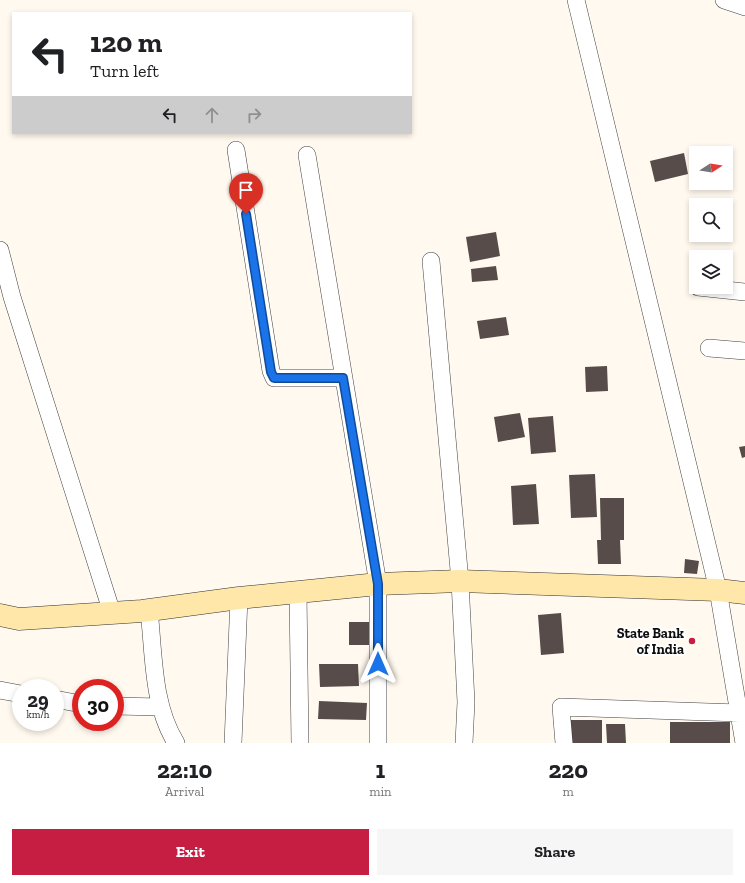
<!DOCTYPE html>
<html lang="en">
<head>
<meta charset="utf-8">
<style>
  body { margin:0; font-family:"Zilla Slab",serif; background:#f6f6f6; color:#202124; height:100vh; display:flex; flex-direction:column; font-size:15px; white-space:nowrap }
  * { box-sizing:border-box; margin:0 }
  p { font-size:13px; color:#757577 }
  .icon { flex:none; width:22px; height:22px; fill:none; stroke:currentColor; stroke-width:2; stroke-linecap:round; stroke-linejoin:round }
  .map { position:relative; height:743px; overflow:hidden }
  .panel { display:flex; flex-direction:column; background:#fff; flex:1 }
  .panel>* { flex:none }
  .hud { position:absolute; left:12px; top:12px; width:400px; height:122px; border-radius:0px; box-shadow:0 2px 6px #0003; background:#fff; color:#202124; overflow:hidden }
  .needle { width:26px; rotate:78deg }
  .fabs { position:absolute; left:689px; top:146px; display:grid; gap:8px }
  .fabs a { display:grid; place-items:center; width:44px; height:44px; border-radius:0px; background:#fff; box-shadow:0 2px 6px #0003; font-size:20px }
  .speed { position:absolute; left:12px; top:679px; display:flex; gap:8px; font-size:20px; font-weight:700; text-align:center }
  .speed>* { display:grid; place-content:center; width:52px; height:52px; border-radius:50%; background:#fff; box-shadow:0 2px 6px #0003; line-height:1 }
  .speed small { font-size:10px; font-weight:400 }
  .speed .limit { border:6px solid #d22; background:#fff; color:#111 }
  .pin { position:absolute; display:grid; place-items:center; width:34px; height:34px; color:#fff; margin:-41px -17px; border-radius:50% 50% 50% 0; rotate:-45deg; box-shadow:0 0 4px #0007 }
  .pin .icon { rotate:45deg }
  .me { position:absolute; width:44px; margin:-22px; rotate:0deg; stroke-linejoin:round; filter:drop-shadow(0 0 3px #0008) }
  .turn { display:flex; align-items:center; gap:14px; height:84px; padding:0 12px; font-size:18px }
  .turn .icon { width:52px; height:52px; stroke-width:2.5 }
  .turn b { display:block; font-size:28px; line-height:34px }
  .lanes { display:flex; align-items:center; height:38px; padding:0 12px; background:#0003; justify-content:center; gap:20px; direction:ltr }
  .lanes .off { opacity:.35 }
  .eta { display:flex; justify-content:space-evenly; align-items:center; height:68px; text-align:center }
  .eta b { font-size:24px; font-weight:700; line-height:28px }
  .action { display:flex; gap:8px; margin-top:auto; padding:8px 12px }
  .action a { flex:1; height:46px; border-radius:0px; background:#c61d42; color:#fff; font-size:16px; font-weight:700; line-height:46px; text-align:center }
  .action a+a { background:#f6f6f6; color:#202124 }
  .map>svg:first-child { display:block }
  .building { fill:#574c49 }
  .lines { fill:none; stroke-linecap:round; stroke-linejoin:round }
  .street-casing { stroke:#414141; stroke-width:18 }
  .secondary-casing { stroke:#303030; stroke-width:23 }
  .street { stroke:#fff; stroke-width:17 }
  .secondary { stroke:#ffe7aa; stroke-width:22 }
  .route-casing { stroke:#114b97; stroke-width:10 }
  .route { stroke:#1a73e8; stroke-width:7 }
  .poi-dot { fill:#c61d42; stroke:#fff; stroke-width:1.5 }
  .labels { text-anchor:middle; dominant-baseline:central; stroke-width:4; stroke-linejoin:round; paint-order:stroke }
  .poi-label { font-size:14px; font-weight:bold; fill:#0e0e0e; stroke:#fff; text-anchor:end }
</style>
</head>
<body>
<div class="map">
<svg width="745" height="743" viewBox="0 0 745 743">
  <rect width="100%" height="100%" fill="#fff9ef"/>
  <path class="building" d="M 684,153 L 688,174 L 655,182 L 650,161 Z
    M 496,232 L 500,256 L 470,262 L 466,237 Z
    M 496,266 L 498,280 L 472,282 L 471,269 Z
    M 506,317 L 509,335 L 480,339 L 477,321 Z
    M 607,366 L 608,391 L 586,392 L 585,367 Z
    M 520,413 L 525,437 L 498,442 L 494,417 Z
    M 553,416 L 556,452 L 531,454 L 528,418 Z
    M 745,446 L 745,457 L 742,458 L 739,447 Z
    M 595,474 L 597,517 L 571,518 L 569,475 Z
    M 536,484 L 539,524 L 513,525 L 511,486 Z
    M 600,498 L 624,498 L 624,540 L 620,540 L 621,564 L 598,564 L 597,540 L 601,540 Z
    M 685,559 L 699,561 L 697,574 L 684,573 Z
    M 561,613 L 564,653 L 541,655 L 538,615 Z
    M 349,622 L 370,622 L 370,645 L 349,645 Z
    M 319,664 L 358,664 L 359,686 L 320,687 Z
    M 319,701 L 367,703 L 366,720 L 318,719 Z
    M 571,720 L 602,720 L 602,743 L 571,743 Z
    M 670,722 L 730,722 L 730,743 L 670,743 Z
    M 606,724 L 625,724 L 626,743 L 607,743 Z"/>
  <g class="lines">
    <defs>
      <path id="street" d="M 576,0 L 718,590 L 744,743
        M 724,0 L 745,7
        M 236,150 L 271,371 L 274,378 L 343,378
        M 307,155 L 378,584 L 378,743
        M 0,250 L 12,297 L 112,613
        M 431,261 L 460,581 L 466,702 L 464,743
        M 698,287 L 745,292
        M 709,348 L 745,351
        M 298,592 L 300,743
        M 149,610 C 154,654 152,704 176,743
        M 0,690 L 21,694
        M 55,699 L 81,704
        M 115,706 L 160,707
        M 233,743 L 239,598
        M 564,743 L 561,707 L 739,713"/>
      <path id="secondary" d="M 0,615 L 19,619 L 142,611 L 239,598 L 378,584 L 460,581 L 718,590 L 745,593"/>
    </defs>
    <use href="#street" class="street-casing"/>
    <use href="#secondary" class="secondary-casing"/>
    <use href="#street" class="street"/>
    <use href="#secondary" class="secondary"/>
  </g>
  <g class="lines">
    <defs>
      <path id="route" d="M 246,214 L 271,372 L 274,378 L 343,378 L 378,584 L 378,664"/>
    </defs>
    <use href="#route" class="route-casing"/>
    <use href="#route" class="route"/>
  </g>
  <circle class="poi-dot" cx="692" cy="641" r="4"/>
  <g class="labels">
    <g class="poi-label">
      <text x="684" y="633">State Bank<tspan x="684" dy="16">of India</tspan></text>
    </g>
  </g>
</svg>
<div class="fabs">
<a><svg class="needle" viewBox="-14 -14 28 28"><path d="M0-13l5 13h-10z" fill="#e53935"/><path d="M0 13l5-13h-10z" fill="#757577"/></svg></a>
<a><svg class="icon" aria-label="search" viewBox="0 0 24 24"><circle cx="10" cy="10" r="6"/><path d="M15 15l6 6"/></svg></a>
<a><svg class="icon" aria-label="layers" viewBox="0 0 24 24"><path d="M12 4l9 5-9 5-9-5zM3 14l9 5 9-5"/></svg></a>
</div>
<div class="speed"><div>29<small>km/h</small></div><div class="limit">30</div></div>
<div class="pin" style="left:246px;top:214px;background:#d93025"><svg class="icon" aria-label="arrive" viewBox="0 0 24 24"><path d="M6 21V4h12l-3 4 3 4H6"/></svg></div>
<svg class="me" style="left:378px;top:664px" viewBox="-20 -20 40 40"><path d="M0-17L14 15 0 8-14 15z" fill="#1a73e8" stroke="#fff" stroke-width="4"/></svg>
<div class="hud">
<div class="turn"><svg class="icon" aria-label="left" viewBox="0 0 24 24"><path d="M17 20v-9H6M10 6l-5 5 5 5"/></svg><div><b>120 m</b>Turn left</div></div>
<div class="lanes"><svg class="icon" aria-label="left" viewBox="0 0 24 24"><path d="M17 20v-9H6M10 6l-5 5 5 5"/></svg><svg class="icon off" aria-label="ahead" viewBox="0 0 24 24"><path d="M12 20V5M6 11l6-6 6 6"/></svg><svg class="icon off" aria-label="right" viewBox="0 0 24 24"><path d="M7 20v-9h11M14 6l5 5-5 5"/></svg></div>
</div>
</div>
<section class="panel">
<div class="eta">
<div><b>22:10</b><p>Arrival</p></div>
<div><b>1</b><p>min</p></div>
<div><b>220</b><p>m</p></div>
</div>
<div class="action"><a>Exit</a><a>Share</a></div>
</section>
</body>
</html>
